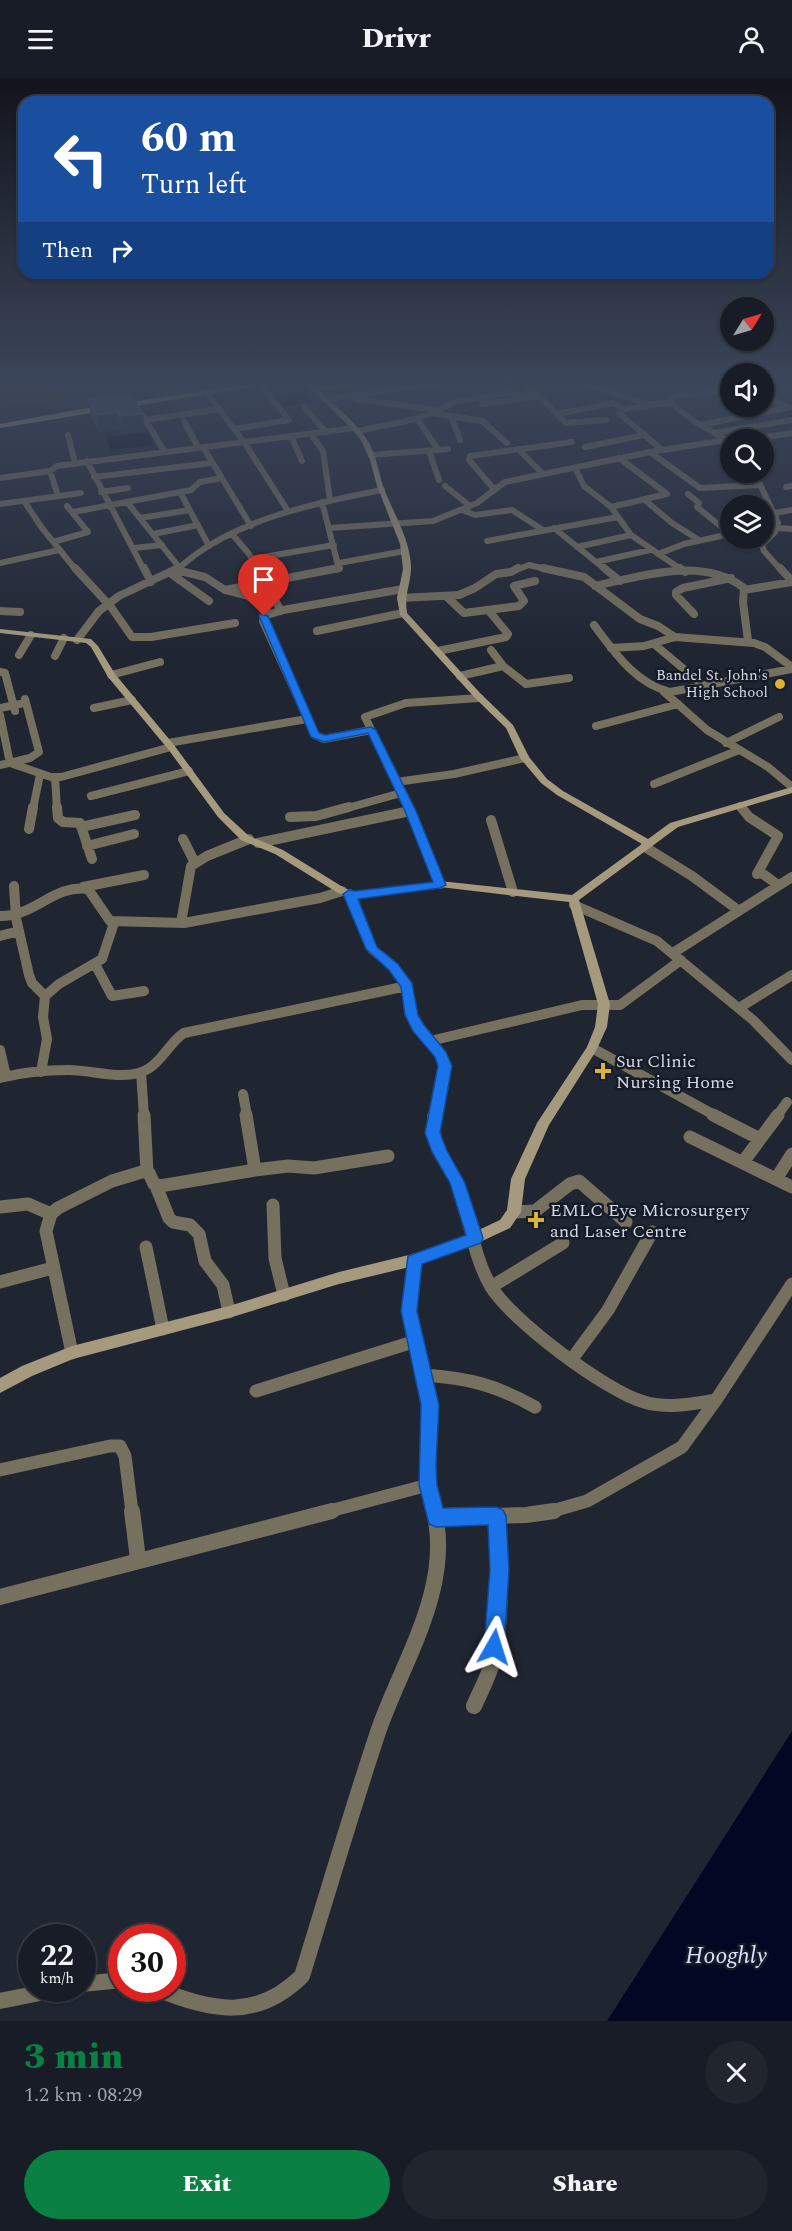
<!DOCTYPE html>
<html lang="en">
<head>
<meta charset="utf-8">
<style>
  body { margin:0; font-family:Spectral,serif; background:#21252e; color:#f1f3f6; height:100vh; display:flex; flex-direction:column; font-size:22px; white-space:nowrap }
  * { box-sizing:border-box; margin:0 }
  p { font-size:20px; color:#9fa1a7 }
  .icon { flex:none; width:33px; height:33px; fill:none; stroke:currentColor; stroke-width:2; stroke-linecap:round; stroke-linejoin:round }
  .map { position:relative; height:1943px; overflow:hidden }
  .panel { display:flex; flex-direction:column; background:#181c26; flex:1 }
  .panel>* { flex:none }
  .banner { position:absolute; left:18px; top:18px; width:756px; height:183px; border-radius:18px; box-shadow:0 2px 4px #0004,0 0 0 2px #363a43; background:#1a4fa0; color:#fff; overflow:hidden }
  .needle { width:39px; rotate:53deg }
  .buttons { position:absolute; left:720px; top:219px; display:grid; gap:12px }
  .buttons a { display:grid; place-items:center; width:54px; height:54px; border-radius:50%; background:#181c26; box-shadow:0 2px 4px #0004,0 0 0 2px #363a43; font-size:30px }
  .speed { position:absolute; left:18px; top:1846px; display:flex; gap:12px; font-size:30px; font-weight:700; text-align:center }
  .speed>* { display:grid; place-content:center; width:78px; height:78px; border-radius:50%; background:#181c26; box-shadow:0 2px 4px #0004,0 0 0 2px #363a43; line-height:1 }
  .speed small { font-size:15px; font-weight:400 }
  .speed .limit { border:9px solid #d22; background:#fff; color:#111 }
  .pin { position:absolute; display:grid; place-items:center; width:51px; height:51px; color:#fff; margin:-62px -26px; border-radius:50% 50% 50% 0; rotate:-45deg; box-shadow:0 0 6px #0007 }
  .pin .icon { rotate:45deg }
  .me { position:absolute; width:66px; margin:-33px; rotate:6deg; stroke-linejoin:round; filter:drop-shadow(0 0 4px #0008) }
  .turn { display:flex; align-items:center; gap:21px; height:126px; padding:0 24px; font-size:27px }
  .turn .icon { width:78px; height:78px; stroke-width:2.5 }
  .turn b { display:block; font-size:42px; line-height:51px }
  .then { display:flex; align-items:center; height:57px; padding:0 24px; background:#0003; gap:12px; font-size:22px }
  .round { display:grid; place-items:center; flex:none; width:63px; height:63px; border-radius:32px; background:#21252e }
  .head { display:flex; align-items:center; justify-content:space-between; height:102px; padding:0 24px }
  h1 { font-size:36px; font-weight:800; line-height:45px; color:#0b8043 }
  .action { display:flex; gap:12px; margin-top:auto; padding:12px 24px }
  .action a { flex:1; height:69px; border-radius:36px; background:#0b8043; color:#fff; font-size:24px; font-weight:800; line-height:69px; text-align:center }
  .action a+a { background:#21252e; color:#f1f3f6 }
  header { display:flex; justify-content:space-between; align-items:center; height:78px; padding:0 24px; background:#181c26; font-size:27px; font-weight:800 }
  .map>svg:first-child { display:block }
  .green { fill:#3c3114 }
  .water { fill:#030724 }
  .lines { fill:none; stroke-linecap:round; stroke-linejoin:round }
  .street-far4 { stroke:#76705e; stroke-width:6 }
  .street-far3 { stroke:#76705e; stroke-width:8 }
  .street-far2 { stroke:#76705e; stroke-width:10 }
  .street-far1 { stroke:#76705e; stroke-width:13 }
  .street { stroke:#76705e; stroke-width:16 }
  .secondary { fill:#a59a7d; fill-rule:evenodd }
  .primary { fill:#c9bb96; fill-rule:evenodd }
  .wall { fill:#354061 }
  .shaded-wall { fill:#252f48 }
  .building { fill:#46516e; stroke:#5c6680; stroke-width:1.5 }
  .route { fill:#1a73e8; stroke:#114b97; stroke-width:1.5 }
  .poi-dot { fill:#dbb233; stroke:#161b28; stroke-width:2 }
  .labels { text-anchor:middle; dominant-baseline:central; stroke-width:5; stroke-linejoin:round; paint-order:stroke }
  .far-poi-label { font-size:15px; fill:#d4d8e1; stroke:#161b28; text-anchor:end }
  .poi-label { font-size:18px; fill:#d4d8e1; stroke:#161b28; text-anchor:start }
  .near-water-label { font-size:24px; font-style:italic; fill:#d7e1fb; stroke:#161b28 }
</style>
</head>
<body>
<header><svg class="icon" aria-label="menu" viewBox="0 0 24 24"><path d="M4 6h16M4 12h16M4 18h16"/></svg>Drivr<svg class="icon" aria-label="person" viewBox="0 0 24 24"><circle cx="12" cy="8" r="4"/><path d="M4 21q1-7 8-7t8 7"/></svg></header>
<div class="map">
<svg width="792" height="1943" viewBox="0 0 792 1943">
  <rect width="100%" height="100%" fill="#202532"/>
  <path class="green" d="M 15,305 L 55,305 L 65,321 L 9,329 L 5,322 L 0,323 L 0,307 Z"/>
  <path class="water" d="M 293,314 L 306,315 L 314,324 L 282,329 L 273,319 L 276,316 Z
    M 148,354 L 154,367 L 111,372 L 106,359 Z
    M 792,1653 L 792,1943 L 607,1943 Z"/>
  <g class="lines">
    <path class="street-far4" d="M 520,305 L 541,320 L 566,345 L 606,342
      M 580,305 L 649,326 L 671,325
      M 314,311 L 355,305
      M 207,315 L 244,364 L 288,433
      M 764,317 L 787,329
      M 324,321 L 439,305
      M 357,321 L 437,332
      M 482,326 L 526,320
      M 304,329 L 326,354
      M 433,335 L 482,343 L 507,365
      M 619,335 L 662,372
      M 557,336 L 613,325 L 625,331 L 654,327
      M 143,338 L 164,373
      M 451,338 L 460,362
      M 417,340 L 438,372
      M 145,342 L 219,331
      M 184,343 L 198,369
      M 700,347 L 792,329
      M 234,351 L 289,342 L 261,307
      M 357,353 L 407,343 L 433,335 L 454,324 L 512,314 L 525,319 L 539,318
      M 714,355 L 792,342
      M 311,356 L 323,373 L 330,422
      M 68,357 L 75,385
      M 291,358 L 302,383
      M 748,362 L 792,355
      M 728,363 L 694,343 L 671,325 L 670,320 L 678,317 L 730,312
      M 203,369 L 251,448
      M 585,369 L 644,357
      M 518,371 L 543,396
      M 429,373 L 439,402
      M 650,374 L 700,410 L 760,407
      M 371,377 L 448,371
      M 87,383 L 144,492
      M 575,390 L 584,408 L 611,429 L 631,457 L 682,492
      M 758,394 L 759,404 L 778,445 L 775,454 L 762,467 L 764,473 L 781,492
      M 94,399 L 212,385
      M 0,400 L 50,393
      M 445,408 L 470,428
      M 786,409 L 792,408
      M 494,411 L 469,382 L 470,378 L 572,364
      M 101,414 L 128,410
      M 180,414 L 209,468
      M 688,416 L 699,425 L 697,429 L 730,456
      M 58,418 L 50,393 L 57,388 L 354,350
      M 24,423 L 42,450 L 76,492
      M 646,423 L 672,445 L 699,462
      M 127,424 L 179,489
      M 322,424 L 339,491 L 336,492
      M 0,426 L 81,415
      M 611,429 L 667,416 L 619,380
      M 462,432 L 475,437 L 512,432 L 543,452
      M 73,434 L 191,412 L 200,404 L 222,400
      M 774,435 L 792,432
      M 140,440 L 190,432
      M 764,440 L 776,439
      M 329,450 L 433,443 L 477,425 L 505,404 L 650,374 L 726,362
      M 554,450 L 606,492
      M 778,450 L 792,451
      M 153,456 L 198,447
      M 232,456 L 249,476 L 258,492
      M 487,463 L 618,439
      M 53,464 L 88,454 L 67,428
      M 577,469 L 631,457
      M 134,470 L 162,467
      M 658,476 L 684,466 L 730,456
      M 252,481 L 334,467
      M 596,484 L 650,472
      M 0,485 L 59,472
      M 339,485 L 405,473
      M 177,492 C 228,443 314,425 382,412
      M 516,492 L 529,487 L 550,492"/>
    <path class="street-far3" d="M 75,490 L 111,529 L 132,559 L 151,559 L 235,545
      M 144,490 L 151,504
      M 257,490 L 281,533
      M 543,490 L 584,499 L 640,541 L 658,548 L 675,559 L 754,565 L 765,569 L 792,589
      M 604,490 L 620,503
      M 680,490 L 685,494
      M 780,490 L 792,503
      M 176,492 L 205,499 L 225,512 L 248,518 L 269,535
      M 170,495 L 209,523
      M 595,508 C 641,498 703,478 744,510 L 743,524 L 748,563
      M 225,512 L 339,490
      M 744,512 L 792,504
      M 447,519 L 464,535 L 519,528 L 524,523 L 514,508 L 535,503
      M 401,520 L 459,517 L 475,510 L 496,496 L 511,494 L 518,490
      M 0,533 L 20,534
      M 694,536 L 676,517 L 676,514 L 683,510 L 731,500
      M 594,547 C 615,575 635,605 670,614 L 792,591
      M 317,553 L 403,535
      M 77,562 L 99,533 L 119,518 L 178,490
      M 654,566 L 704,608
      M 611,570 L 644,568 L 675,559
      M 491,572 L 503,588 L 526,606 L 569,600
      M 438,573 L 506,559 L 508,556 L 489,533
      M 19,577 L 31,557
      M 55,578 L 64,560
      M 0,594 L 5,595 L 15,633
      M 111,597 L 160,584
      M 460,598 L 503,588
      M 663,613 L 707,652 L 768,689 L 792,709
      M 0,630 L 20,626
      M 94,630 L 132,622
      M 0,637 L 10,685 L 51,699 L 61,699 L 171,669
      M 596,648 L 678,626
      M 371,652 L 324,661 L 315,657 L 263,543 L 264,538 L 283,532 L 403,511
      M 168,665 L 307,641
      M 726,665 L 779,639
      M 0,687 L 30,680 L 39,674 L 25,621
      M 55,699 L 57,731
      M 396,704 L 454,696 L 525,680
      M 654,706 L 739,672
      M 91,718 L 189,693
      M 740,728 L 742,731
      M 33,731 L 40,696
      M 344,731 L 401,715
      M 409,731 L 365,639 L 406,625 L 479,620"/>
    <path class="street-far2" d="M 57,729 L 58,740 L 63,744 L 80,745 L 92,781
      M 408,729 L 440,806
      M 741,729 L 749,739 L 778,758 L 757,796
      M 290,739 L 316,738 L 349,729
      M 491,742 L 513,814
      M 81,749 L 135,737
      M 29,751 L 33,729
      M 183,761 L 195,785
      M 258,765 L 410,733
      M 87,768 L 134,756
      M 645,769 L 692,798 L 738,832
      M 759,793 L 778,807
      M 14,808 L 16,840 L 29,897 L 32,905 L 45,918
      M 83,809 L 144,797
      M 349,816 L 372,871 L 393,889 L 407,908 L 412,937 L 418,949 L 441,977 L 445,988 L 433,1038
      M 574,827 L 657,863 L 753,942 L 792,982
      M 0,838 C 34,839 54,806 88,811 L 110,843 L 184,845 L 320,820 L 342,813
      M 181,845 L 191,788 L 207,778 L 249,761
      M 0,858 L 19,853
      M 673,875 L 792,799
      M 95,886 L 112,918 L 144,913
      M 739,930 L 792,897
      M 430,963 L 582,927 L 620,927 L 681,882
      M 592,970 L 716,1038
      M 0,972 L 6,998
      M 41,994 L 47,961 L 43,939 L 45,918 L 59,906 L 102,881 L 114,845
      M 141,994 L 144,1038
      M 0,1000 C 23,994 46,992 69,992 C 94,992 126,1004 148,991 C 163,982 169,965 184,955 L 407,908
      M 243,1016 L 247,1038
      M 777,1038 L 787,1024"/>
    <path class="street-far1" d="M 144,1037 L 147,1094
      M 246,1037 L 255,1092
      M 434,1037 C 430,1066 448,1083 458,1108 C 470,1140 473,1177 490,1207 C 509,1241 607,1314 644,1324 C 668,1331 692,1326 716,1322 L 792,1206
      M 713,1037 L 760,1061
      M 690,1059 L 792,1109
      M 743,1084 L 778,1037
      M 776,1101 L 792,1076
      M 156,1108 L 169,1140 L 173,1144 L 190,1147 L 199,1156 L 205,1183 L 223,1207 L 229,1234
      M 273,1127 L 275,1180 L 284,1217
      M 0,1129 L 28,1126 L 51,1136
      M 514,1134 L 535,1133 L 570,1106 L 579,1103 L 626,1144
      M 146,1169 L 163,1251
      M 414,1182 L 409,1233 L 430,1327 L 427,1387 L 428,1407 L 435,1434
      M 0,1204 L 53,1190
      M 491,1209 L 563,1165
      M 72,1275 L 46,1153 L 51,1136 L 58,1130 L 112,1103 L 145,1093 L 149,1095 L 154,1106 L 160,1108 L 255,1092 L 288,1088 L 314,1090 L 388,1078
      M 572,1281 L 608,1232 L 652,1154
      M 424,1297 C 468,1300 496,1307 535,1329
      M 256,1313 L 416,1263
      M 0,1392 L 110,1368 L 120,1368 L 125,1378 L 132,1434
      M 326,1434 L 428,1407
      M 549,1434 L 587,1423 L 682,1369 L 716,1322"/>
    <path class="street" d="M 132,1433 L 138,1481
      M 436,1440 L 526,1437 L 554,1433
      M 0,1519 L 332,1433
      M 474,1628 C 480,1614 488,1600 492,1585 C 504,1537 499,1487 496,1438
      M 82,1906 L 122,1902
      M 157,1911 C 213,1933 256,1943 302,1898 C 327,1817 351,1735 378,1654 C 402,1584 453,1510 434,1433
      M 0,1923 L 60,1911"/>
    <path class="secondary" d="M 305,305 L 311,305 C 329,323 352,340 366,360 C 376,374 378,392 383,408 C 393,435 410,460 411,489 C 411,506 404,515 407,535 L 480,615 L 513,647 L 529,679 L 547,701 L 563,713 L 648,761 L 670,745 L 792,709 L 792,715 L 678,749 L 579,822 L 610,926 L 607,949 L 596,973 L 549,1047 L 525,1101 L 521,1134 L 510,1150 L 480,1164 L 422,1186 L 339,1206 L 229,1240 L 73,1281 L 32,1298 L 0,1315 L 0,1300 L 22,1288 L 72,1268 L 229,1228 L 339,1194 L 421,1174 L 470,1156 L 500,1142 L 507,1132 L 511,1101 L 537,1045 L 587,969 L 595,949 L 598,926 L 569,824 L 440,809 L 355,820 L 338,815 L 275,776 L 241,762 L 218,739 L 168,671 L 108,599 L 91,569 L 86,565 L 0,555 L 0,551 L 91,561 L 98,568 L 115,596 L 174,667 L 224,735 L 249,758 L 283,772 L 346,811 L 355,814 L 440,803 L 572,817 L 642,766 L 557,717 L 541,705 L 520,680 L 506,650 L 474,619 L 400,537 L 397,520 L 403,491 L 400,466 L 377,408 L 370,382 L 361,362 L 352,351 Z"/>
    <path class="primary" d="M 257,305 L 276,305 L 0,350 L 0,346 L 70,333 Z"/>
  </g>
  <path class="wall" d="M 69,305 L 132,305 L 133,309 L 75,315 Z
    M 130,316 L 145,353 L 123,356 L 121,351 L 99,354 L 91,339 L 88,321 Z"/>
  <path class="shaded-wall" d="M 73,305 L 132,305 L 133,309 L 75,315 Z
    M 118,334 L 121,351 L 99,354 L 96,337 Z
    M 143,336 L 145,353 L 123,356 L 120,338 Z"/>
  <path class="building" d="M 130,316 L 143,336 L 120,338 L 118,334 L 96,337 L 88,321 Z"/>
  <linearGradient id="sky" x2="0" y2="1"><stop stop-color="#12141c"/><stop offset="0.53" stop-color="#3c465a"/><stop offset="1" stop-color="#3c465a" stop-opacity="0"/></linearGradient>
  <rect width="792" height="577" fill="url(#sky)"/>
  <path class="route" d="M 260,536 L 268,538 L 319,655 L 325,657 L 371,649 L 376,652 L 416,733 L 446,807 L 440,810 L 358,821 L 377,869 L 398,886 L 412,905 L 418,937 L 424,947 L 446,974 L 452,988 L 440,1055 L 447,1073 L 465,1105 L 483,1160 L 481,1165 L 422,1186 L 417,1233 L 439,1327 L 436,1387 L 437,1407 L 443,1430 L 496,1429 L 503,1432 L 506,1438 L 509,1492 L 504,1569 L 501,1576 L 494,1578 L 487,1576 L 484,1569 L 490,1492 L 488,1447 L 436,1449 L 429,1446 L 419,1407 L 421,1327 L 401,1233 L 408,1178 L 466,1157 L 450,1105 L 432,1074 L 425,1055 L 438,988 L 435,979 L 413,953 L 405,937 L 401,909 L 389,892 L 366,871 L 343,816 L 349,812 L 355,813 L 433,804 L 405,733 L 368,655 L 324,664 L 311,659 L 259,538 Z"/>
  <g class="poi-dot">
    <circle cx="780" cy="606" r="6"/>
    <path d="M600 984h6v6h6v6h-6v6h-6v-6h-6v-6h6z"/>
    <path d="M533 1133h6v6h6v6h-6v6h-6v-6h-6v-6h6z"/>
  </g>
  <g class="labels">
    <g class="far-poi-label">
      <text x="768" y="597">Bandel St. John's<tspan x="768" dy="17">High School</tspan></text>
    </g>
    <g class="poi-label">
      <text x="616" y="983">Sur Clinic<tspan x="616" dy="21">Nursing Home</tspan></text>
      <text x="550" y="1132">EMLC Eye Microsurgery<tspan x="550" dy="21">and Laser Centre</tspan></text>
    </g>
    <g class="near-water-label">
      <text x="726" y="1878">Hooghly</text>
    </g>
  </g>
</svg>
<div class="buttons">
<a><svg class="needle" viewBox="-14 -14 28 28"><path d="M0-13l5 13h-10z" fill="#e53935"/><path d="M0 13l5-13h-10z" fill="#9fa1a7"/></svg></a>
<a><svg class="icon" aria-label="sound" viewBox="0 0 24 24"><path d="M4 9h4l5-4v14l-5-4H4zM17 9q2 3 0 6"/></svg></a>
<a><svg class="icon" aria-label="search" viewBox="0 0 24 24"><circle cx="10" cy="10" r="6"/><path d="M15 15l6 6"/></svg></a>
<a><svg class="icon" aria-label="layers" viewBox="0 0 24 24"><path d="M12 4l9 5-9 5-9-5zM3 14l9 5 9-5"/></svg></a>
</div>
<div class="speed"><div>22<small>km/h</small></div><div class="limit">30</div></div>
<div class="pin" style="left:264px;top:538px;background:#d93025"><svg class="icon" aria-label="arrive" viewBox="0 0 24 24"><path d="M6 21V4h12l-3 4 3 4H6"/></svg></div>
<svg class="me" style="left:494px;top:1569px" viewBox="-20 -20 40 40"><path d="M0-17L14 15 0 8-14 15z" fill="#1a73e8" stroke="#fff" stroke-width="4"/></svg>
<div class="banner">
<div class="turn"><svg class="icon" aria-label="left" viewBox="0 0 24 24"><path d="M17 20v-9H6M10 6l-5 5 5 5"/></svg><div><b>60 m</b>Turn left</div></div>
<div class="then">Then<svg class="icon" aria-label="right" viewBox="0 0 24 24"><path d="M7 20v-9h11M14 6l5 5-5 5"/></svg></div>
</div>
</div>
<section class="panel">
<div class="head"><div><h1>3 min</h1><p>1.2 km · 08:29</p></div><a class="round"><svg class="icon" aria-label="close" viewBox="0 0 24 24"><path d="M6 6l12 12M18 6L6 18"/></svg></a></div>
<div class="action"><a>Exit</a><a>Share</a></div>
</section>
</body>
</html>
